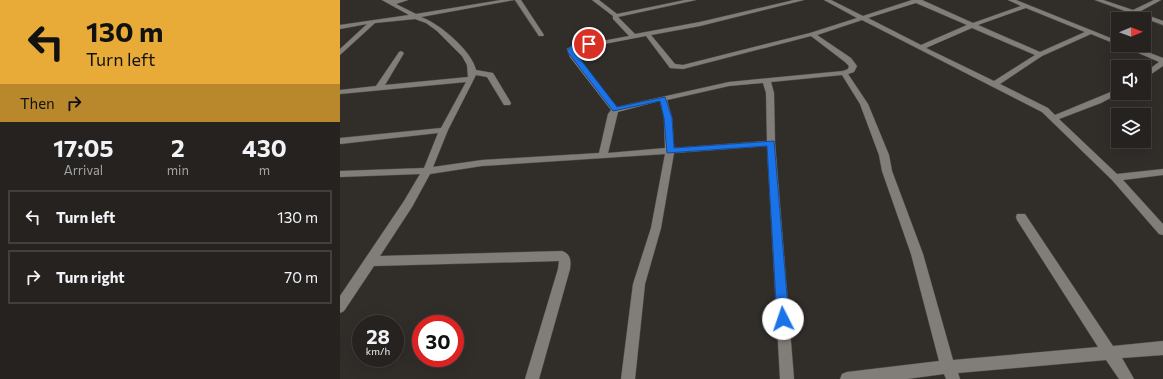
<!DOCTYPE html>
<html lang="en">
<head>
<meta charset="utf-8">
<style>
  body { margin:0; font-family:Commissioner,sans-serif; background:#312f2d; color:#f1f3f6; height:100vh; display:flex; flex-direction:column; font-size:15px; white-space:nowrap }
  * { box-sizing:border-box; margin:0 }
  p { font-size:13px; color:#a3a4a5 }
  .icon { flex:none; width:22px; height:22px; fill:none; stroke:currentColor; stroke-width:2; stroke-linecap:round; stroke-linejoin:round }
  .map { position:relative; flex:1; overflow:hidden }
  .sheet { display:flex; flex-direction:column; background:#252220; width:340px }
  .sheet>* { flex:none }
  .banner { background:#e8ab37; color:#111; overflow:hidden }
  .needle { width:26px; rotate:89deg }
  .controls { position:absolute; left:771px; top:12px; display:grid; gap:8px }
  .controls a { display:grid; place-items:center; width:40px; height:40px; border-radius:0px; background:#252220; box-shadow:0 4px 16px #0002,0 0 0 1px #423f3e; font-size:20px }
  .speed { position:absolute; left:12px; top:315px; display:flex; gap:8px; font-size:20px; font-weight:700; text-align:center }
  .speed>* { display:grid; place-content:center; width:52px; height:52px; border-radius:50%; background:#252220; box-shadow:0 4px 16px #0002,0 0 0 1px #423f3e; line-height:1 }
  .speed small { font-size:10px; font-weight:400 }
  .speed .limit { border:6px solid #d22; background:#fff; color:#111 }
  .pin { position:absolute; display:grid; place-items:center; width:34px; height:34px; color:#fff; margin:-17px; border:2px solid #fff; border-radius:50%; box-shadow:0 1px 4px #0007 }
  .me { position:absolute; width:44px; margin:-22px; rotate:356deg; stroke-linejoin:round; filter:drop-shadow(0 0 3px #0008) }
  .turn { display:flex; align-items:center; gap:14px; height:84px; padding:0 20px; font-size:18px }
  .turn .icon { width:52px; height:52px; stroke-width:2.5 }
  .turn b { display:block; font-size:28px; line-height:34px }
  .then { display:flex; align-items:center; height:38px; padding:0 20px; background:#0003; gap:8px; font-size:15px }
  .eta { display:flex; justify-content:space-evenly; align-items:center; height:68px; text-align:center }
  .eta b { font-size:24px; font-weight:700; line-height:28px }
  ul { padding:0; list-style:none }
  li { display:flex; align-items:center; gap:12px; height:54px; margin:0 8px 6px; padding:0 12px; border:2px solid #423f3e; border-radius:0px }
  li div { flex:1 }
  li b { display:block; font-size:15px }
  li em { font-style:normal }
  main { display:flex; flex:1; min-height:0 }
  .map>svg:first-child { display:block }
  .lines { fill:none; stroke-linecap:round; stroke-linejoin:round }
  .minor-casing { stroke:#4f4c49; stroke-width:1 }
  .minor { fill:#817e79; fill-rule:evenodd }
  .route { fill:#1a73e8; stroke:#114b97 }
</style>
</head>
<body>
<main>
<section class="sheet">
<div class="banner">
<div class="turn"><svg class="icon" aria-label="left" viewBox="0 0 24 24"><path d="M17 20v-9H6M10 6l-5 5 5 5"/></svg><div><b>130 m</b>Turn left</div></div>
<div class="then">Then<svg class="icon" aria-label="right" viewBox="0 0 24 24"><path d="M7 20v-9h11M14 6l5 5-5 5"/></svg></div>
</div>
<div class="eta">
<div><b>17:05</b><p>Arrival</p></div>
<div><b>2</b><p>min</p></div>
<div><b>430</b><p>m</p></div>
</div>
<ul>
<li><svg class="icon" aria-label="left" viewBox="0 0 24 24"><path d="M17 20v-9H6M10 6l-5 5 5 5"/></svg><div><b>Turn left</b></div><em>130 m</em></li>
<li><svg class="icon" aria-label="right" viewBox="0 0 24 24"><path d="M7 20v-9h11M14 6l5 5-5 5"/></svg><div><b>Turn right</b></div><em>70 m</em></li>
</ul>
</section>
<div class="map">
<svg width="823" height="379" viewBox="0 0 823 379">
  <rect width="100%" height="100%" fill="#312e2a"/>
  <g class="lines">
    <defs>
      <path id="minor" d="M 42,0 L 68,0 L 56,4 L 76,14 L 161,0 L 174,0 L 81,17 C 99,23 132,51 136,70 L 153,73 L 171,103 L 170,105 L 164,105 L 147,77 L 136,75 L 108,130 L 93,167 L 142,160 L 259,153 L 268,114 L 271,110 L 230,57 L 227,49 L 230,47 L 289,36 L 273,19 L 273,16 L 252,0 L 259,0 L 277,14 L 345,0 L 356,0 L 278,17 L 295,34 L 360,22 L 454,0 L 464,0 L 360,26 L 311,35 L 335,64 L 343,65 L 470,33 L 517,18 L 484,0 L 491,0 L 523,16 L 572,0 L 582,0 L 633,23 L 681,6 L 668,0 L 676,0 L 778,41 L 778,45 L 751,34 L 702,56 L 660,84 L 708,108 L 715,115 L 778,89 L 778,93 L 780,93 L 761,103 L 719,119 L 777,174 L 823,169 L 823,175 L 783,180 L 823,224 L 823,235 L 819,234 L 772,180 L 702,112 L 522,20 L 477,35 L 511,58 L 517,66 L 514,72 L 508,74 L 528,104 L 549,155 L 552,171 L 583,254 L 613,360 L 758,347 L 677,220 L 676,217 L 677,214 L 685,214 L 773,346 L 823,341 L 823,355 L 782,358 L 794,379 L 779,379 L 766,360 L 618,373 L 620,379 L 606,379 L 604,374 L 567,379 L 500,379 L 502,374 L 507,372 L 599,361 L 571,254 L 542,171 L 539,155 L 520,104 L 502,75 L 431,82 L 434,93 L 435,143 L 454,379 L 440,379 L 427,146 L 334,153 L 321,228 L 305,284 L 295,379 L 281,379 L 293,284 L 311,228 L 325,154 L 142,166 L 90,174 L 72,207 L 40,256 L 222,251 C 231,254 231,261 230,269 L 199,379 L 185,379 L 218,269 L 219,261 L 34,266 L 4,311 L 0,313 L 0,296 L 64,201 L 80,174 L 0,177 L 0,171 L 84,168 L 98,133 L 0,144 L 0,138 L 101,128 L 126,82 L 0,94 L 0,90 L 36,86 L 59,52 L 61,51 L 64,53 L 45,85 L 128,77 L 127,65 L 122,56 L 97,31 L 86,23 L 75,19 L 35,23 L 0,55 L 0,49 L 27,24 L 0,29 L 0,25 L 69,15 ZM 576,3 L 627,25 L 581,45 L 528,18 ZM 686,8 L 745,32 L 700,52 L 638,25 ZM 632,28 L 695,55 L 654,81 L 586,48 ZM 306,36 L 330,68 L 343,69 L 471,36 L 505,62 L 509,66 L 508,69 L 503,71 L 389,82 L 277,107 L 235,56 L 234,50 ZM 423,83 L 426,93 L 427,141 L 334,148 L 332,118 L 327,100 L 389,86 ZM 320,101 L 324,118 L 325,148 L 268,153 L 278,112 Z
        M 175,0 L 181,0 L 204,35 L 203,36 L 199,36 Z
        M 755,0 L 763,0 L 793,10 L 814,0 L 821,0 L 799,12 L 823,21 L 823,25 Z
        M 780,45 L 789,45 L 823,58 L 823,66 L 804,79 L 804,73 L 819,62 Z"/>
    </defs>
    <use href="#minor" class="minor-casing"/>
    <use href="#minor" class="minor"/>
  </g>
  <path class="route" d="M 249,42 L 252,44 L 251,45 L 236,48 L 234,51 L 277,107 L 325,97 L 332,118 L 334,148 L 434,141 L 449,319 L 447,323 L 443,324 L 439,323 L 437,319 L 427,146 L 327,153 L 324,118 L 320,101 L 273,111 L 227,51 L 232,45 Z"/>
</svg>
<div class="controls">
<a><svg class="needle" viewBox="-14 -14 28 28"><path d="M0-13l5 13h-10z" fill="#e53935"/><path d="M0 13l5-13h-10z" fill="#a3a4a5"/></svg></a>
<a><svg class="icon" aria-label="sound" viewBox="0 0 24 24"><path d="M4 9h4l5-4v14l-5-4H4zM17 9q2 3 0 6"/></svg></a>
<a><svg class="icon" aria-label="layers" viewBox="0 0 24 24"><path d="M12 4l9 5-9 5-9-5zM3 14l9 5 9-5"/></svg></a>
</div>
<div class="speed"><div>28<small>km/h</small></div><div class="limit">30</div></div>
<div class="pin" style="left:249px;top:44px;background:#d93025"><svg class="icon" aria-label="arrive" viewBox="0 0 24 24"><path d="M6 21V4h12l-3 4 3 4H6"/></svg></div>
<svg class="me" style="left:443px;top:319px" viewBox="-20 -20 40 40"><circle r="19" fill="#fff"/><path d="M0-13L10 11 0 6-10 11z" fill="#1a73e8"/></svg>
</div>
</main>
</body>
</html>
